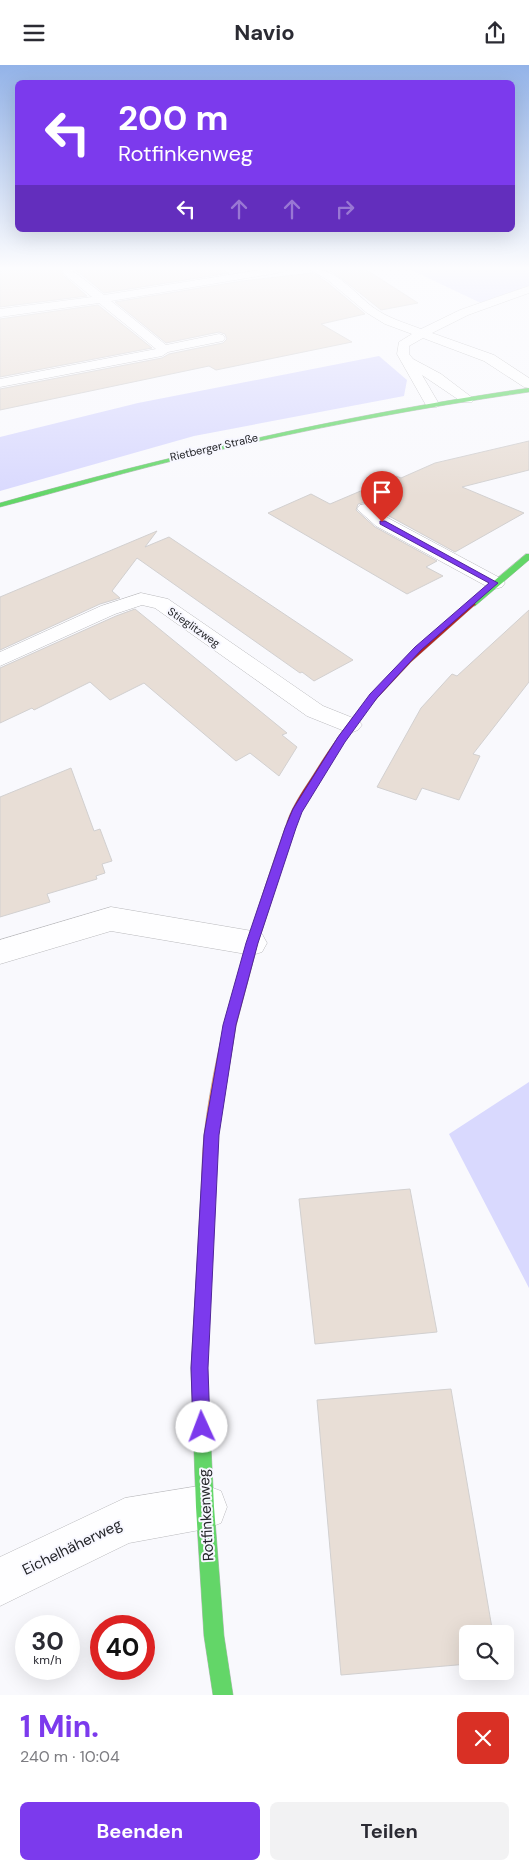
<!DOCTYPE html>
<html lang="de">
<head>
<meta charset="utf-8">
<style>
  body { margin:0; font-family:"DM Sans",sans-serif; background:#f2f2f3; color:#2b2b33; height:100vh; display:flex; flex-direction:column; font-size:19px; white-space:nowrap }
  * { box-sizing:border-box; margin:0 }
  p { font-size:16px; color:#7c7c81 }
  .icon { flex:none; width:28px; height:28px; fill:none; stroke:currentColor; stroke-width:2; stroke-linecap:round; stroke-linejoin:round }
  .map { position:relative; height:1630px; overflow:hidden }
  .drawer { display:flex; flex-direction:column; background:#fff; flex:1 }
  .drawer>* { flex:none }
  .guide { position:absolute; left:15px; top:15px; width:500px; height:152px; border-radius:8px; box-shadow:0 5px 20px #0002; background:#7c3aed; color:#fff; overflow:hidden }
  .buttons { position:absolute; left:459px; top:1560px; display:grid; gap:10px }
  .buttons a { display:grid; place-items:center; width:55px; height:55px; border-radius:8px; background:#fff; box-shadow:0 5px 20px #0002; font-size:25px }
  .speed { position:absolute; left:15px; top:1550px; display:flex; gap:10px; font-size:25px; font-weight:700; text-align:center }
  .speed>* { display:grid; place-content:center; width:65px; height:65px; border-radius:50%; background:#fff; box-shadow:0 5px 20px #0002; line-height:1 }
  .speed small { font-size:12px; font-weight:400 }
  .speed .limit { border:8px solid #d22; background:#fff; color:#111 }
  .pin { position:absolute; display:grid; place-items:center; width:42px; height:42px; color:#fff; margin:-51px -21px; border-radius:50% 50% 50% 0; rotate:-45deg; box-shadow:0 0 5px #0007 }
  .pin .icon { rotate:45deg }
  .me { position:absolute; width:55px; margin:-28px; rotate:358deg; stroke-linejoin:round; filter:drop-shadow(0 0 4px #0008) }
  .turn { display:flex; align-items:center; gap:18px; height:105px; padding:0 20px; font-size:22px }
  .turn .icon { width:65px; height:65px; stroke-width:2.5 }
  .turn b { display:block; font-size:35px; line-height:42px }
  .lanes { display:flex; align-items:center; height:48px; padding:0 20px; background:#0003; justify-content:center; gap:25px; direction:ltr }
  .lanes .off { opacity:.35 }
  .round { display:grid; place-items:center; flex:none; width:52px; height:52px; border-radius:8px; background:#f2f2f3 }
  .overview { display:flex; align-items:center; justify-content:space-between; height:85px; padding:0 20px }
  h1 { font-size:30px; font-weight:700; line-height:38px; color:#7c3aed }
  .action { display:flex; gap:10px; margin-top:auto; padding:10px 20px }
  .action a { flex:1; height:58px; border-radius:8px; background:#7c3aed; color:#fff; font-size:20px; font-weight:700; line-height:58px; text-align:center }
  .action a+a { background:#f2f2f3; color:#2b2b33 }
  header { display:flex; justify-content:space-between; align-items:center; height:65px; padding:0 20px; background:#fff; font-size:22px; font-weight:700 }
  .map>svg:first-child { display:block }
  .green { fill:#d9d9fe }
  .building { fill:#e8ded6; stroke:#d2d0d0 }
  .lines { fill:none; stroke-linecap:round; stroke-linejoin:round }
  .street-casing { stroke:#bababd; stroke-width:1 }
  .fast-casing { stroke:#bababd; stroke-width:1 }
  .slow-casing { stroke:#bababd; stroke-width:1 }
  .jam-casing { stroke:#bababd; stroke-width:1 }
  .street { fill:#fefeff; fill-rule:evenodd }
  .fast { fill:#63d668; fill-rule:evenodd }
  .slow { fill:#ff974d; fill-rule:evenodd }
  .jam { fill:#b3261e; fill-rule:evenodd }
  .route { fill:#7c3aed; stroke:#51269a }
  .labels { text-anchor:middle; dominant-baseline:central; stroke-width:4; stroke-linejoin:round; paint-order:stroke }
  .far-street-label { font-size:11px; fill:#242529; stroke:#f7f7ff }
  .near-street-label { font-size:15px; fill:#242529; stroke:#f7f7ff }
</style>
</head>
<body>
<header><svg class="icon" aria-label="menu" viewBox="0 0 24 24"><path d="M4 6h16M4 12h16M4 18h16"/></svg>Navio<svg class="icon" aria-label="share" viewBox="0 0 24 24"><path d="M12 15V3M7 8l5-5 5 5M5 13v7h14v-7"/></svg></header>
<div class="map">
<svg width="529" height="1630" viewBox="0 0 529 1630">
  <rect width="100%" height="100%" fill="#f9f9fd"/>
  <path class="green" d="M 409,204 L 529,204 L 529,221 L 483,239 Z
    M 379,291 L 407,315 L 404,331 L 194,371 L 0,426 L 0,372 L 138,338 Z
    M 529,1017 L 529,1223 L 449,1069 Z"/>
  <path class="building" d="M 52,204 L 61,204 L 63,210 L 87,231 L 0,242 L 0,206 Z
    M 75,204 L 222,204 L 229,208 L 104,228 Z
    M 354,204 L 365,204 L 418,238 L 381,245 L 345,216 L 330,206 Z
    M 313,208 L 328,218 L 365,249 L 321,259 L 352,277 L 216,305 L 209,301 L 0,345 L 0,324 L 162,293 L 169,289 L 223,278 L 227,274 L 225,269 L 219,267 L 166,278 L 115,237 L 242,216 Z
    M 98,240 L 152,283 L 0,312 L 0,254 Z
    M 529,376 L 529,405 L 462,422 L 524,448 L 455,487 L 389,451 L 373,439 L 366,437 L 358,439 L 356,445 L 375,462 L 437,496 L 426,502 L 443,511 L 407,529 L 268,448 L 311,429 L 330,439 L 396,411 L 401,413 L 435,398 Z
    M 157,466 L 145,482 L 169,472 L 353,595 L 314,616 L 302,607 L 300,608 L 137,493 L 112,526 L 120,533 L 100,539 L 0,585 L 0,532 Z
    M 135,544 L 287,668 L 282,670 L 297,682 L 279,711 L 250,688 L 236,696 L 144,618 L 110,635 L 90,617 L 34,645 L 32,643 L 0,658 L 0,603 L 116,551 Z
    M 529,545 L 529,617 L 473,689 L 480,691 L 459,735 L 422,723 L 416,735 L 377,722 L 421,643 L 452,609 L 457,611 Z
    M 71,703 L 94,766 L 100,764 L 112,796 L 102,799 L 105,808 L 96,811 L 97,814 L 47,829 L 50,837 L 0,852 L 0,732 Z
    M 410,1124 L 437,1267 L 315,1279 L 299,1134 Z
    M 451,1324 L 493,1569 L 468,1569 L 468,1599 L 341,1610 L 317,1335 Z"/>
  <g class="lines">
    <defs>
      <path id="street" d="M 63,204 L 73,204 L 73,206 L 104,230 L 265,204 L 288,204 L 283,207 L 111,236 L 166,280 L 219,269 L 223,270 L 225,273 L 223,276 L 168,287 L 162,291 L 0,322 L 0,314 L 156,284 L 99,238 L 0,252 L 0,244 L 92,232 L 64,209 Z
        M 309,204 C 336,202 354,228 374,243 C 388,253 405,258 421,264 L 460,245 L 529,221 L 529,228 L 468,250 L 432,268 L 494,290 L 529,313 L 529,323 L 524,322 L 484,296 L 423,273 L 409,281 L 409,289 L 413,294 L 441,309 L 474,334 L 472,337 L 462,337 L 422,310 L 439,339 L 437,342 L 427,342 L 397,289 L 399,277 L 412,269 L 385,259 L 367,248 L 329,216 Z
        M 366,439 L 372,440 L 388,453 L 502,514 L 505,518 L 502,522 L 495,524 L 488,522 L 376,461 L 357,444 L 360,440 Z
        M 141,528 L 168,534 L 323,641 L 358,655 L 362,660 L 358,665 L 350,668 L 342,665 L 307,651 L 155,543 L 142,540 L 115,549 L 0,601 L 0,587 L 101,541 Z
        M 111,842 L 252,866 L 262,869 L 267,878 L 262,887 L 252,890 L 111,866 L 0,899 L 0,875 Z
        M 205,1420 L 221,1426 L 227,1442 L 221,1458 L 205,1464 L 129,1478 L 0,1541 L 0,1492 L 125,1433 Z"/>
      <path id="fast" d="M 529,323 L 529,327 C 418,343 307,364 198,390 C 131,405 66,425 0,442 L 0,438 C 174,389 350,349 529,323 Z
        M 526,489 L 529,489 L 529,495 L 475,541 L 469,541 L 469,537 Z
        M 208,1120 L 213,1122 L 215,1127 L 207,1303 L 214,1442 L 224,1571 L 233,1630 L 213,1630 L 204,1571 L 196,1442 L 191,1303 L 201,1127 L 203,1122 Z"/>
      <path id="slow" d="M 292,753 L 297,757 L 258,878 L 236,961 L 218,1070 L 215,1127 L 213,1132 L 208,1134 L 203,1132 L 201,1127 C 202,1108 202,1089 204,1070 C 217,962 252,859 287,757 Z"/>
      <path id="jam" d="M 469,537 L 476,539 L 411,597 L 367,644 L 333,693 L 301,746 L 296,760 L 288,760 L 287,757 C 293,739 305,723 315,707 C 358,637 406,589 469,537 Z"/>
    </defs>
    <use href="#street" class="street-casing"/>
    <use href="#fast" class="fast-casing"/>
    <use href="#slow" class="slow-casing"/>
    <use href="#jam" class="jam-casing"/>
    <use href="#street" class="street"/>
    <use href="#fast" class="fast"/>
    <use href="#slow" class="slow"/>
    <use href="#jam" class="jam"/>
  </g>
  <linearGradient id="sky" x2="0" y2="1"><stop stop-color="#93b3e8"/><stop offset="0.47" stop-color="#fcfcfe"/><stop offset="1" stop-color="#fcfcfe" stop-opacity="0"/></linearGradient>
  <rect width="529" height="432" fill="url(#sky)"/>
  <path class="route" d="M 380,456 L 385,456 L 498,518 L 421,585 L 377,633 L 345,677 L 302,747 L 296,763 L 258,878 L 236,960 L 219,1070 L 208,1303 L 210,1362 L 208,1368 L 202,1371 L 195,1368 L 193,1362 L 191,1303 L 204,1070 L 223,960 L 246,878 L 285,763 L 293,744 L 338,672 L 370,629 L 415,582 L 489,518 L 380,459 Z"/>
  <g class="labels">
    <g class="far-street-label">
      <text transform="translate(214 382) rotate(-13)">Rietberger Straße</text>
      <text transform="translate(194 562) rotate(35)">Stieglitzweg</text>
    </g>
    <g class="near-street-label">
      <text transform="translate(206 1450) rotate(-93)">Rotfinkenweg</text>
      <text transform="translate(72 1482) rotate(-26)">Eichelhäherweg</text>
    </g>
  </g>
</svg>
<div class="buttons">
<a><svg class="icon" aria-label="search" viewBox="0 0 24 24"><circle cx="10" cy="10" r="6"/><path d="M15 15l6 6"/></svg></a>
</div>
<div class="speed"><div>30<small>km/h</small></div><div class="limit">40</div></div>
<div class="pin" style="left:382px;top:457px;background:#d93025"><svg class="icon" aria-label="arrive" viewBox="0 0 24 24"><path d="M6 21V4h12l-3 4 3 4H6"/></svg></div>
<svg class="me" style="left:202px;top:1362px" viewBox="-20 -20 40 40"><circle r="19" fill="#fff"/><path d="M0-13L10 11 0 6-10 11z" fill="#7c3aed"/></svg>
<div class="guide">
<div class="turn"><svg class="icon" aria-label="left" viewBox="0 0 24 24"><path d="M17 20v-9H6M10 6l-5 5 5 5"/></svg><div><b>200 m</b>Rotfinkenweg</div></div>
<div class="lanes"><svg class="icon" aria-label="left" viewBox="0 0 24 24"><path d="M17 20v-9H6M10 6l-5 5 5 5"/></svg><svg class="icon off" aria-label="ahead" viewBox="0 0 24 24"><path d="M12 20V5M6 11l6-6 6 6"/></svg><svg class="icon off" aria-label="ahead" viewBox="0 0 24 24"><path d="M12 20V5M6 11l6-6 6 6"/></svg><svg class="icon off" aria-label="right" viewBox="0 0 24 24"><path d="M7 20v-9h11M14 6l5 5-5 5"/></svg></div>
</div>
</div>
<section class="drawer">
<div class="overview"><div><h1>1 Min.</h1><p>240 m · 10:04</p></div><a class="round" style="background:#d93025;color:#fff"><svg class="icon" aria-label="close" viewBox="0 0 24 24"><path d="M6 6l12 12M18 6L6 18"/></svg></a></div>
<div class="action"><a>Beenden</a><a>Teilen</a></div>
</section>
</body>
</html>
